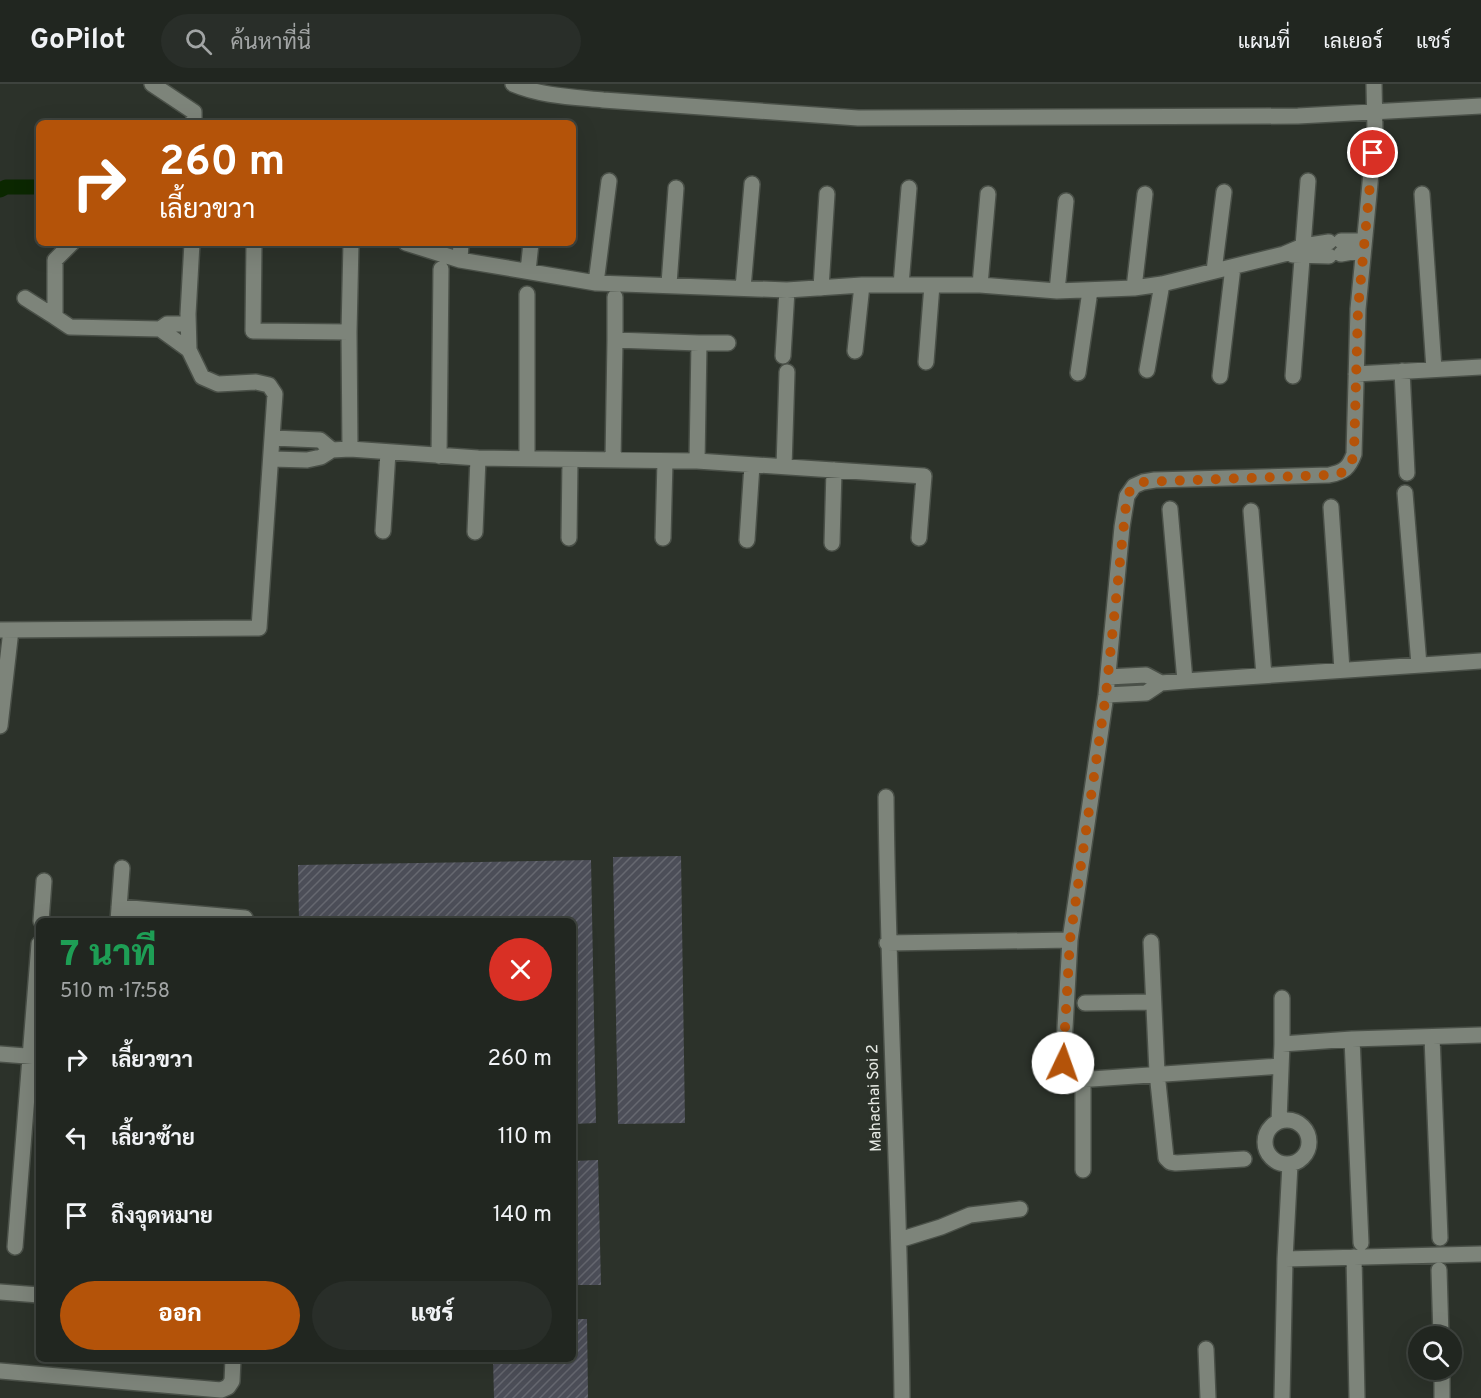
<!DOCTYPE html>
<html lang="th">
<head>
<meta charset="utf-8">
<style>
  body { margin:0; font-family:Overpass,Sarabun,sans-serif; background:#292e29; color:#f1f3f6; height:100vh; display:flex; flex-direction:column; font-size:22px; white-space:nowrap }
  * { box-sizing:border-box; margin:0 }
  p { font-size:20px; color:#a2a5a5 }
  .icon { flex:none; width:33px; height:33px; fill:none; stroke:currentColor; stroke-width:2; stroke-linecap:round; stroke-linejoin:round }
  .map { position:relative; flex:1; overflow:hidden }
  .details { position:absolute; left:36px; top:834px; width:540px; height:444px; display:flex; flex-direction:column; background:#212620; border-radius:9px; box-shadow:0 6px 24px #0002,0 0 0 2px #3e433e }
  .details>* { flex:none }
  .hud { position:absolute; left:36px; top:36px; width:540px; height:126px; border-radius:9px; box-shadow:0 6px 24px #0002,0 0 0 2px #3e433e; background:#b45309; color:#fff; overflow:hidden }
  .fabs { position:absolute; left:1408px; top:1242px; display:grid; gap:12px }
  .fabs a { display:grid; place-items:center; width:54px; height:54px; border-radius:50%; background:#212620; box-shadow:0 6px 24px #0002,0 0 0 2px #3e433e; font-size:30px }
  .pin { position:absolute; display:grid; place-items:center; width:51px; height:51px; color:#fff; margin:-26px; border:3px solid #fff; border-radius:50%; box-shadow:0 2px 6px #0007 }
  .me { position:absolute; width:66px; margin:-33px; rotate:3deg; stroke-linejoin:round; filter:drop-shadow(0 0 4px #0008) }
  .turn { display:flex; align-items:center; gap:21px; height:126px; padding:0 24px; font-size:27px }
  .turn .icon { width:78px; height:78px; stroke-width:2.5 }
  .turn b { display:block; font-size:42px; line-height:51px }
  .round { display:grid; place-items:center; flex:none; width:63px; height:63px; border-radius:32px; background:#292e29 }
  .head { display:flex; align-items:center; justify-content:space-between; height:102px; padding:0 24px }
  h1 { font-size:36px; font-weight:800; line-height:45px; color:#1e9e55 }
  .primary-button { display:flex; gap:12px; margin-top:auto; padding:12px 24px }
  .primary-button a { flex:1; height:69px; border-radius:36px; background:#b45309; color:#fff; font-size:24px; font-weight:800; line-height:69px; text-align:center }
  .primary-button a+a { background:#292e29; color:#f1f3f6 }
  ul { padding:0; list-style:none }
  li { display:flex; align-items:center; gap:18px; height:78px; padding:0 24px }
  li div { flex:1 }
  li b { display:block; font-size:22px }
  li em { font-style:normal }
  header { display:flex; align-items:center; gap:36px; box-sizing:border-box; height:84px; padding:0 30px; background:#212620; border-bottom:2px solid #3e433e }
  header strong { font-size:28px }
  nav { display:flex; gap:33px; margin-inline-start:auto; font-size:21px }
  .search { width:420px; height:54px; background:#292e29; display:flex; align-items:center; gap:15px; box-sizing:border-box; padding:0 21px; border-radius:33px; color:#a2a5a5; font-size:22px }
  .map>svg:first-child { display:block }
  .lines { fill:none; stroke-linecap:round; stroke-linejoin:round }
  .canal { stroke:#0b2700; stroke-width:15 }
  .building { fill:url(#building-hatch) }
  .minor-casing { stroke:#4a5048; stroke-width:18 }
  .minor { stroke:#7d847a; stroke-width:15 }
  .route { stroke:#b45309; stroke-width:10; stroke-dasharray:0 18 }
  .labels { text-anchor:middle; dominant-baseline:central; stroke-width:6; stroke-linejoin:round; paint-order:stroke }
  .street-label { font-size:16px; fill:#e5e9e3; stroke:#2c322a }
</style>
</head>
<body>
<header>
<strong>GoPilot</strong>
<div class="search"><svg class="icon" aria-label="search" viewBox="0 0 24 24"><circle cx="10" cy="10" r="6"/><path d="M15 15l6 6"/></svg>ค้นหาที่นี่</div>
<nav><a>แผนที่</a><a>เลเยอร์</a><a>แชร์</a></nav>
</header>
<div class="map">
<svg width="1481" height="1314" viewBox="0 0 1481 1314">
  <defs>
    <pattern id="building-hatch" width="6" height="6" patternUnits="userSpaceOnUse" patternTransform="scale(1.5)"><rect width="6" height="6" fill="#4c4e58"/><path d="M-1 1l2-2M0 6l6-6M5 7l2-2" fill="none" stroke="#666870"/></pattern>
  </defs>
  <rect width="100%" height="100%" fill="#2c322a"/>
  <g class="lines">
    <path class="canal" d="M 0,106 L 6,103 L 39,103"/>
  </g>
  <path class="building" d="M 681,772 L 685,1039 L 618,1040 L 613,773 Z
    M 591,776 L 596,1039 L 573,1040 L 573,837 L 299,837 L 298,781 Z
    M 598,1076 L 601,1201 L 573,1201 L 573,1077 Z
    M 573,1235 L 587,1235 L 588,1314 L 494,1314 L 493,1275 L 573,1275 Z"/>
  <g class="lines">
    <defs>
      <path id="minor" d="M 152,0 L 194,28 L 194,39
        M 513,0 C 541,12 573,13 603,16 L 858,34 L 1298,32 L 1481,22
        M 1422,110 L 1434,285
        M 1341,157 L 1364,157
        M 72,159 L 55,176 L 55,233 L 70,243 L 160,245 L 189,266
        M 254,159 L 253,247 L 349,248 L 350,365 L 478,374 L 697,377 L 924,392 L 919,454
        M 406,159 L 460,176 L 596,199 L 787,206 L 862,201 L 980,201 L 1057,207 L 1134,204 L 1162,200 L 1284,170 L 1303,162 L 1329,158
        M 1341,170 L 1363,166
        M 1293,171 L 1329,172
        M 460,176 L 461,159
        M 528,187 L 531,159
        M 1214,187 L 1224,108
        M 596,199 L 609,97
        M 669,200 L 676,104
        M 901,201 L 909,104
        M 980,201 L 988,110
        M 743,204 L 752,100
        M 821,204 L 827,110
        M 1134,204 L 1145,110
        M 1057,207 L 1066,117
        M 615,213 L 615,256
        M 25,214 L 55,233
        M 160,245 L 167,240 L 188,240
        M 349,248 L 351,159
        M 699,259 L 728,259
        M 855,267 L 862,201
        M 783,272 L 787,206
        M 926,278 L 932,201
        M 1147,286 L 1162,200
        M 1402,287 L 1407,389
        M 1078,289 L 1090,207
        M 1356,290 L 1481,283
        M 1220,292 L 1233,183
        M 1293,292 L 1308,97
        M 273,354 L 320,356 L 332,366
        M 439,372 L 441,185
        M 527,374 L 527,210
        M 272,375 L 307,376 L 321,373 L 332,366 L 350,365
        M 613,376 L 615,256 L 699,259 L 697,377
        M 784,383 L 787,288
        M 1405,409 L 1419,581
        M 1331,423 L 1342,586
        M 1170,425 L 1185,597
        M 1251,427 L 1264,592
        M 383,447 L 388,368
        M 475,448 L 478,374
        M 569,454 L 570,377
        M 663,454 L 665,377
        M 747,456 L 752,381
        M 832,459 L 834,386
        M 0,546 L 259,544 L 275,310 L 269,301 L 256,298 L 218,300 L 202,293 L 189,266 L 188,230 L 192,159
        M 1108,593 L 1146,591 L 1161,599
        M 1106,611 L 1146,609 L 1161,599 L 1185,597 L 1481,577
        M 0,642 L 11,546
        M 886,713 C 888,914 900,1114 902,1314
        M 119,823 L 245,834
        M 41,837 L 44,797
        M 118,837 L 122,784
        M 1151,858 L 1157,989 L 1166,1074 L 1170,1078 L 1176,1079 L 1244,1075
        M 887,859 L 1070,856
        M 1282,914 L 1282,960
        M 1085,919 L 1153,918
        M 1432,953 L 1440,1154
        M 1352,955 L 1361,1159
        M 0,970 L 39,973
        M 1281,982 L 1077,996 L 1068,994 L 1064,987 L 1063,979 L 1070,856 L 1106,611 L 1122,443 L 1127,412 L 1134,402 L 1143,398 L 1155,396 L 1329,391 C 1344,388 1349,384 1354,370 L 1358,225 L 1375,47 L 1374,0
        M 1083,996 L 1083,1086
        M1265 1058a22 22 0 1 1 44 0a22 22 0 1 1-44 0Z
        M 1279,1037 L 1282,960 L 1352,955 L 1481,951
        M 899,1156 L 941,1143 L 970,1131 L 1020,1125
        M 15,1163 L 39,860
        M 1354,1173 L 1357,1314
        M 1285,1175 L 1481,1170
        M 1439,1186 L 1441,1252
        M 0,1208 L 39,1211
        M 1206,1265 L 1208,1314
        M 1442,1286 L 1442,1314
        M 0,1287 L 221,1306 L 228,1303 L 232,1297 L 233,1275
        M 1282,1314 L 1285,1175 L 1290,1080"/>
    </defs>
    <use href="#minor" class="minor-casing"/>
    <use href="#minor" class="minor"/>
  </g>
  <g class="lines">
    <path class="route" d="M 1063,979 L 1070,856 L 1106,610 L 1127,411 L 1134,402 L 1143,398 L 1329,391 L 1341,389 L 1350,382 L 1354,370 L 1358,225 L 1373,69"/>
  </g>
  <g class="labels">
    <g class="street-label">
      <text transform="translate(875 1014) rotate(-92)">Mahachai Soi 2</text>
    </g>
  </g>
</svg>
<div class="fabs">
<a><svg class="icon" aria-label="search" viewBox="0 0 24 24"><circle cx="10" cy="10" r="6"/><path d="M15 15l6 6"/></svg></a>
</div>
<div class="pin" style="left:1373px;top:69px;background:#d93025"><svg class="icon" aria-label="arrive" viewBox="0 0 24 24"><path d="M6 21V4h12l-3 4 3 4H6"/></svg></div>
<svg class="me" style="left:1063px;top:979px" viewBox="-20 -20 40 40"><circle r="19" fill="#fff"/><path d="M0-13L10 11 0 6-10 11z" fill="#b45309"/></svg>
<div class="hud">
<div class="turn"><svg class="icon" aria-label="right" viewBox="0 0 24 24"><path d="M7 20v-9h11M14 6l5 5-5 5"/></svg><div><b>260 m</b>เลี้ยวขวา</div></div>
</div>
<section class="details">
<div class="head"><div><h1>7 นาที</h1><p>510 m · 17:58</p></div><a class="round" style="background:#d93025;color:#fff"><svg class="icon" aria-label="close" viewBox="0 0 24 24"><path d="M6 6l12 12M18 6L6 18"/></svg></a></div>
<ul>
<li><svg class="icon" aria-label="right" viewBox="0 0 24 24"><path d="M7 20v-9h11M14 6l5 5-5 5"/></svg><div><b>เลี้ยวขวา</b></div><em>260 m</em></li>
<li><svg class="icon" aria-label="left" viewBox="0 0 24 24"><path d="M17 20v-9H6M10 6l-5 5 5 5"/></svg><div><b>เลี้ยวซ้าย</b></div><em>110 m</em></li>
<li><svg class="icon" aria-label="arrive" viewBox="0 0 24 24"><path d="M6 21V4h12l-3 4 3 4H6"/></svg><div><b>ถึงจุดหมาย</b></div><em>140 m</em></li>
</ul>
<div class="primary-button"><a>ออก</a><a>แชร์</a></div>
</section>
</div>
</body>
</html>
